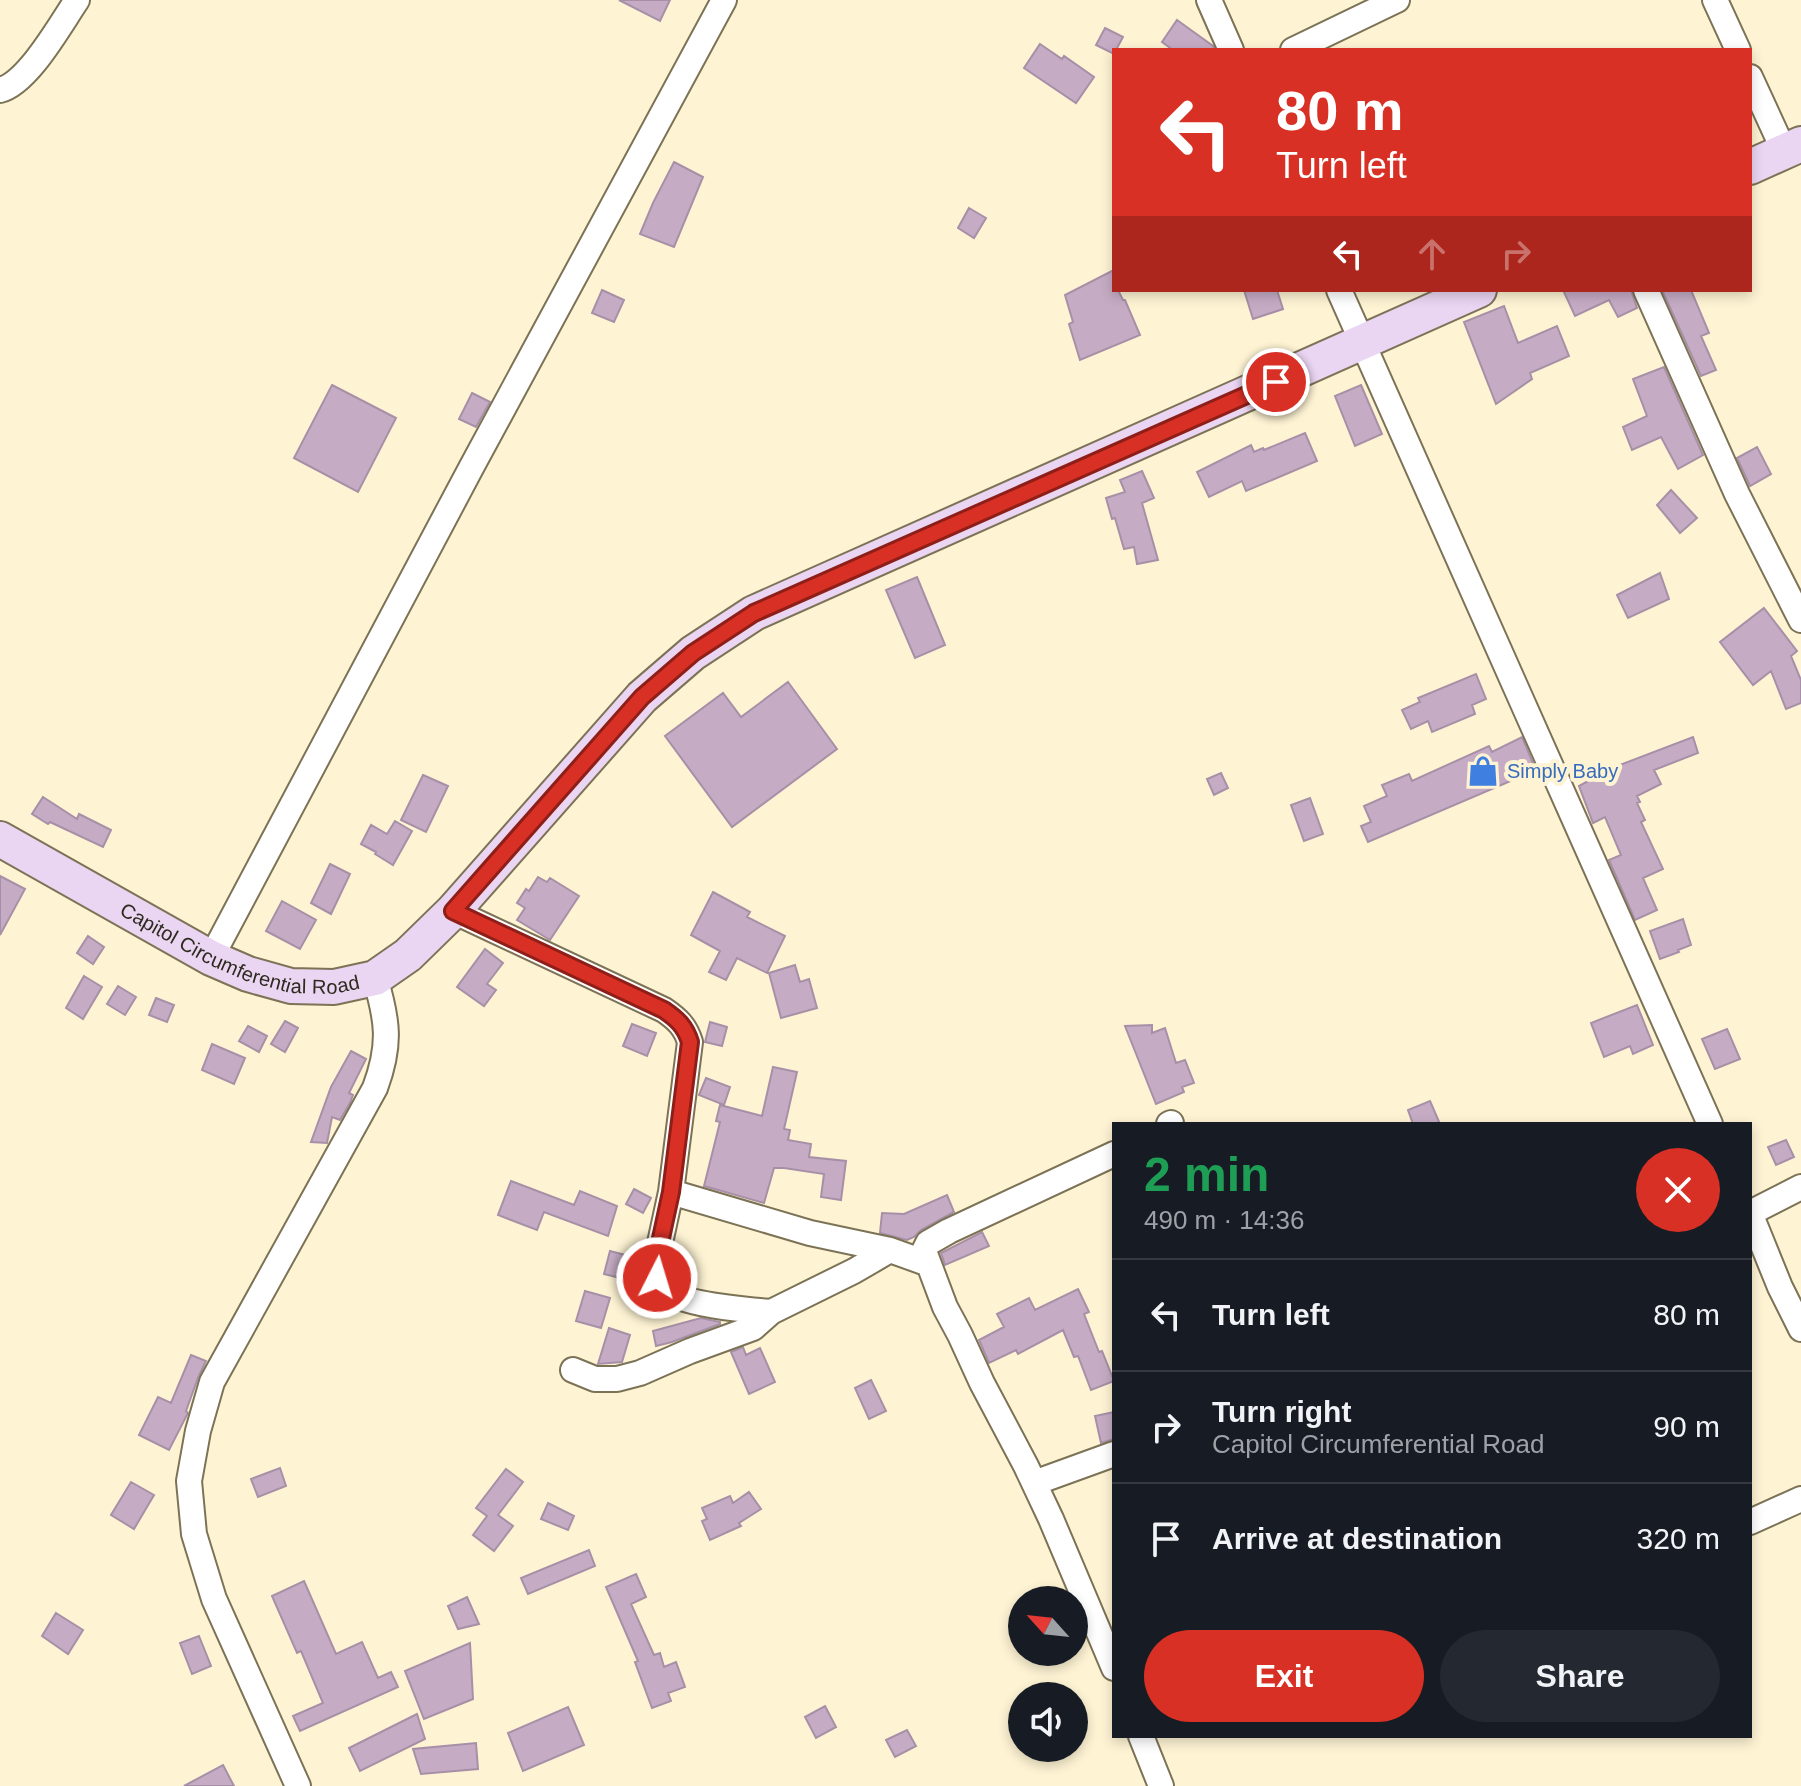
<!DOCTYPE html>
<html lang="en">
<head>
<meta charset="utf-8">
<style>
  body { margin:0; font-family:Arial,sans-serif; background:#242831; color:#f1f3f6; height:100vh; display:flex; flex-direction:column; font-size:30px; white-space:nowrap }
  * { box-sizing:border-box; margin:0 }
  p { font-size:26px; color:#9ea1a6 }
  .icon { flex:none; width:44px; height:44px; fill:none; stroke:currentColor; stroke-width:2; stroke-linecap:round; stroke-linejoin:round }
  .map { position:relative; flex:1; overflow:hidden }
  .side { position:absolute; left:1112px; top:1122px; width:640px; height:616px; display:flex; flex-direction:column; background:#171b24; border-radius:0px; box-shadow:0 4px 12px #0003 }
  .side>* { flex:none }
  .guide { position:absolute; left:1112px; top:48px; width:640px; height:244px; border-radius:0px; box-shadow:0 4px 12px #0003; background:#d93025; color:#fff; overflow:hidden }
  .needle { width:52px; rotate:297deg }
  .controls { position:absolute; left:1008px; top:1586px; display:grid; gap:16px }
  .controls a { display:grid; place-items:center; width:80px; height:80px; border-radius:50%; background:#171b24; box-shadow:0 4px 12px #0003; font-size:40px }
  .pin { position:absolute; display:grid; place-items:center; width:68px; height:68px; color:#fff; margin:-34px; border:4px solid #fff; border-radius:50%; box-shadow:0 2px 8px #0007 }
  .me { position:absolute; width:88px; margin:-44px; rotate:5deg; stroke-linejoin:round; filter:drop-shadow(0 0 6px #0008) }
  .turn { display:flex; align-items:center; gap:28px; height:168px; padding:0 32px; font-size:36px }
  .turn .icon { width:104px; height:104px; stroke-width:2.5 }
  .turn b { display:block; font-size:56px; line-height:68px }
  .lanes { display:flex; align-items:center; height:76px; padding:0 32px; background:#0003; justify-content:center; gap:40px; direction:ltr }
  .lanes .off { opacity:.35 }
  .round { display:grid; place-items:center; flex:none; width:84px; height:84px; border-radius:42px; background:#242831 }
  .headline { display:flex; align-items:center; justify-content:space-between; height:136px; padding:0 32px }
  h1 { font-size:48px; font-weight:700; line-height:60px; color:#1e9e55 }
  .action { display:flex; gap:16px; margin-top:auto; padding:16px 32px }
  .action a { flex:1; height:92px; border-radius:48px; background:#d93025; color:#fff; font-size:32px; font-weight:700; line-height:92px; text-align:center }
  .action a+a { background:#242831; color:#f1f3f6 }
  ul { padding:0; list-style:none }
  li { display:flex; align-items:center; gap:24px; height:112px; padding:0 32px; border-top:2px solid #363941 }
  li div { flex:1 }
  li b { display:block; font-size:30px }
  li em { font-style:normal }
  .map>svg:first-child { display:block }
  .building { fill:#c5acc4; stroke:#a790a7; stroke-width:2 }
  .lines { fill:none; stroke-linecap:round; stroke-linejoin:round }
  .minor-casing { stroke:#7c7256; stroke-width:28 }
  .secondary-casing { stroke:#7c7256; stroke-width:38 }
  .minor { stroke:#fff; stroke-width:24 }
  .secondary { stroke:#ead5f2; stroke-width:34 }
  .route-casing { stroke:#8d1f18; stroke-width:20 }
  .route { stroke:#d93025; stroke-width:14 }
  .labels { text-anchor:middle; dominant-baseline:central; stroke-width:8; stroke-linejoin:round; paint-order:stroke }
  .shop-label { font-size:20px; fill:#366cbe; stroke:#fef3d3; text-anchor:start }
  .street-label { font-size:20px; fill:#2e2a1e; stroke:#fef3d3 }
</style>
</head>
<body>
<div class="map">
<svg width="1801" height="1786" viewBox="0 0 1801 1786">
  <rect width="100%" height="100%" fill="#fef3d3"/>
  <path class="building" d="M 619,0 L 670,0 L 660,21 Z
    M 1177,20 L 1213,46 L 1215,50 L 1173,50 L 1162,42 Z
    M 1105,28 L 1123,37 L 1116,50 L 1114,50 L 1114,54 L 1096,45 Z
    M 1040,44 L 1062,59 L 1064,56 L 1094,77 L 1076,103 L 1024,68 Z
    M 674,162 L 703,177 L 674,247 L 640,234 L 653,203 Z
    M 969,208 L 986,218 L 974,238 L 958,228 Z
    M 1114,270 L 1114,290 L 1118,290 L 1123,300 L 1125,300 L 1140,335 L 1080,360 L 1069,324 L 1073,322 L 1065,295 Z
    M 602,290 L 624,300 L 614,322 L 592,313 Z
    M 1244,290 L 1277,290 L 1283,309 L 1253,319 Z
    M 1563,290 L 1631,290 L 1637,308 L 1618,317 L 1609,300 L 1575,316 Z
    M 1662,290 L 1691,290 L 1709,333 L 1701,336 L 1716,370 L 1701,376 Z
    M 1504,306 L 1518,343 L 1557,326 L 1569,356 L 1530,373 L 1532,379 L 1496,404 L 1464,322 Z
    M 1664,367 L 1703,455 L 1678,469 L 1661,437 L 1632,450 L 1623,427 L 1647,416 L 1633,379 Z
    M 332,385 L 396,418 L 358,492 L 294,458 Z
    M 1361,385 L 1382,434 L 1355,446 L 1335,396 Z
    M 472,393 L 490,402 L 476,427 L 459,419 Z
    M 1305,433 L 1317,461 L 1246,491 L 1242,481 L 1209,497 L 1197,472 L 1251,445 L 1254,452 L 1263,448 L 1264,450 Z
    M 1757,447 L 1771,474 L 1750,486 L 1737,458 Z
    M 1142,471 L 1154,498 L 1142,503 L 1158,560 L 1137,564 L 1134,547 L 1124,549 L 1115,518 L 1112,519 L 1106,498 L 1125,492 L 1120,480 Z
    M 1671,490 L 1697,518 L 1680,533 L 1657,505 Z
    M 1660,573 L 1669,599 L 1628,618 L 1617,595 Z
    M 917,577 L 945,645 L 915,658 L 886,590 Z
    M 1764,608 L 1797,651 L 1791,656 L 1801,680 L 1801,703 L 1786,709 L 1771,671 L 1753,685 L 1720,642 Z
    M 1476,674 L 1486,699 L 1472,705 L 1475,714 L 1432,732 L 1428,721 L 1411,729 L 1402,710 L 1420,702 L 1418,698 Z
    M 788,682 L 837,749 L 732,827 L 665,736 L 723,693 L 741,717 Z
    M 1522,737 L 1535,768 L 1533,769 L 1534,771 L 1368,842 L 1361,826 L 1371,822 L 1364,806 L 1387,796 L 1382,785 L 1409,774 L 1412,781 L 1489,746 L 1492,752 Z
    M 1693,737 L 1698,753 L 1654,770 L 1661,784 L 1637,796 L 1640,802 L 1637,803 L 1645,820 L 1641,822 L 1663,869 L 1643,878 L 1657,910 L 1635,920 L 1609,860 L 1621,855 L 1605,817 L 1593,823 L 1579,786 L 1612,768 Z
    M 1221,773 L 1228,788 L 1214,795 L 1207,779 Z
    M 423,775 L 448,786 L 426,832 L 401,820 Z
    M 43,797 L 77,819 L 79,814 L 111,830 L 103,847 L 50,822 L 48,824 L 32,814 Z
    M 1310,798 L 1323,834 L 1304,841 L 1291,805 Z
    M 395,821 L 412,831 L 393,865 L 375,854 L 376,852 L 361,844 L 371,825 L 387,834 Z
    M 330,864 L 350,874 L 331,914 L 311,903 Z
    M 0,876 L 25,889 L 0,935 Z
    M 538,877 L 547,882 L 550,878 L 579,896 L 550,940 L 517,920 L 525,908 L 517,903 L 526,889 L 529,891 Z
    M 713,892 L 750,912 L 747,917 L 785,936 L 767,973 L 737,958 L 726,980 L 709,972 L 720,951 L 691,935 Z
    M 282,901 L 316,920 L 300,949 L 266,931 Z
    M 1683,919 L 1691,945 L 1678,950 L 1679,952 L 1660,959 L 1650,931 Z
    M 88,936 L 104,947 L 93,964 L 77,953 Z
    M 485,949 L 503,963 L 487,984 L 496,990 L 484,1006 L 457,987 Z
    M 795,965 L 800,982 L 809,979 L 817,1008 L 781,1018 L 769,973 Z
    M 84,976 L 102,987 L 83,1019 L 66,1008 Z
    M 118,986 L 136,997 L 125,1015 L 107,1004 Z
    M 156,998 L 174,1005 L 167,1022 L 149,1015 Z
    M 1637,1005 L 1653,1045 L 1633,1054 L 1630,1046 L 1604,1057 L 1591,1023 Z
    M 285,1021 L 298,1028 L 285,1052 L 271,1044 Z
    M 710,1022 L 727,1027 L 722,1046 L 705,1042 Z
    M 632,1024 L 656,1033 L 647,1056 L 623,1046 Z
    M 1152,1025 L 1152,1033 L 1165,1028 L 1176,1063 L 1185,1060 L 1194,1083 L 1182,1087 L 1184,1092 L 1156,1104 L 1125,1026 Z
    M 248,1026 L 267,1036 L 259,1052 L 239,1041 Z
    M 1727,1029 L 1740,1059 L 1715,1069 L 1702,1039 Z
    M 212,1044 L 245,1058 L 234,1084 L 202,1070 Z
    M 351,1051 L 366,1059 L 349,1093 L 353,1095 L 350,1103 L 340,1120 L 332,1117 L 327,1143 L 311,1142 L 331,1087 Z
    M 773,1067 L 797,1072 L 784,1129 L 790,1130 L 788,1140 L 811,1144 L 809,1157 L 846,1161 L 841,1200 L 821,1197 L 824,1174 L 784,1168 L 774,1168 L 764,1203 L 704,1186 L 720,1122 L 716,1121 L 720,1105 L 762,1116 Z
    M 706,1078 L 730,1087 L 724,1105 L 699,1095 Z
    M 1430,1101 L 1440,1124 L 1413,1124 L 1408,1110 Z
    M 1786,1140 L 1794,1157 L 1776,1165 L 1768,1147 Z
    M 511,1181 L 574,1205 L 580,1191 L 617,1206 L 608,1236 L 544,1212 L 537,1230 L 498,1215 Z
    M 634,1189 L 651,1198 L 643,1213 L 626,1204 Z
    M 947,1195 L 954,1212 L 921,1230 L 914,1237 L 907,1240 L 880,1233 L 882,1213 L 904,1214 Z
    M 982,1232 L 989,1246 L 945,1265 L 941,1253 Z
    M 610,1251 L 633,1257 L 628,1280 L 604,1274 Z
    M 1078,1289 L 1089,1312 L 1084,1314 L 1099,1352 L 1102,1351 L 1114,1381 L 1091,1390 L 1078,1356 L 1074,1357 L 1063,1330 L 1018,1354 L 1016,1350 L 989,1363 L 979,1340 L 1004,1327 L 997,1314 L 1029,1298 L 1035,1310 Z
    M 585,1291 L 610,1298 L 601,1328 L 576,1321 Z
    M 701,1318 L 720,1322 L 720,1324 L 672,1342 L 656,1346 L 653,1331 Z
    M 609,1328 L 630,1335 L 622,1362 L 598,1364 Z
    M 743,1347 L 746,1355 L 760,1348 L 775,1382 L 749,1394 L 731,1352 Z
    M 191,1355 L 206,1361 L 198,1378 L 186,1411 L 188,1413 L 169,1450 L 139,1435 L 158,1397 L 171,1403 Z
    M 871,1380 L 886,1411 L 869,1419 L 855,1388 Z
    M 1114,1412 L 1114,1439 L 1101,1443 L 1095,1416 Z
    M 280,1468 L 286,1486 L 258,1497 L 251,1479 Z
    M 506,1469 L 523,1482 L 498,1515 L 513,1526 L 494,1551 L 473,1535 L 487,1516 L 476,1508 Z
    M 131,1482 L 154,1495 L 134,1529 L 111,1515 Z
    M 749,1492 L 761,1509 L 739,1523 L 741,1526 L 710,1540 L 702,1521 L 707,1519 L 702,1508 L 730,1496 L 733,1503 Z
    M 548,1503 L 574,1516 L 568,1530 L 541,1519 Z
    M 589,1550 L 595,1566 L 528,1594 L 521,1578 Z
    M 636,1574 L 646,1597 L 631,1604 L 654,1655 L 660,1653 L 664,1667 L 676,1662 L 685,1687 L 668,1693 L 671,1701 L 652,1708 L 635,1662 L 638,1661 L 606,1587 Z
    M 304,1581 L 336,1654 L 362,1642 L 378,1678 L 391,1672 L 398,1687 L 300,1731 L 293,1716 L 323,1703 L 301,1651 L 297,1653 L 272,1596 Z
    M 467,1597 L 479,1624 L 458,1629 L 448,1606 Z
    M 56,1613 L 83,1630 L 68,1654 L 42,1636 Z
    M 199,1636 L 211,1666 L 192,1674 L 180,1643 Z
    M 470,1643 L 473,1699 L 424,1719 L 405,1671 Z
    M 825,1706 L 836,1727 L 816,1738 L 805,1717 Z
    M 568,1707 L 584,1745 L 523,1771 L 508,1733 Z
    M 417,1714 L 425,1739 L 360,1771 L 349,1748 Z
    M 907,1730 L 916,1746 L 895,1757 L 886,1740 Z
    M 476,1743 L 478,1769 L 421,1774 L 413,1749 Z
    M 223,1765 L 234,1786 L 184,1786 Z"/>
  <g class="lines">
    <defs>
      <path id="minor" d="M 1209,0 L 1231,50
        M 1715,0 L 1738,50
        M 1293,50 L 1397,0
        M 1750,77 L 1784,151
        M 0,90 C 28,83 60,25 77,0
        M 1339,290 L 1710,1124
        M 1646,290 L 1737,494 L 1801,620
        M 453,911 L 664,1010 C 677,1019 685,1026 690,1042 L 671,1192 L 655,1266 C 657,1275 658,1282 665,1289 C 681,1305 747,1310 771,1312
        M 211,958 L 471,468 L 724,0
        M 1169,1124 L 1171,1123
        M 1114,1154 L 949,1231 L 928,1243 L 924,1251 L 945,1307 L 960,1335 L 982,1383 L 1026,1466 L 1051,1519 L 1114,1668
        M 1801,1187 L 1750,1213 L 1780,1287 L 1801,1329
        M 671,1192 L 810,1233 L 890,1250 L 929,1264
        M 573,1370 L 595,1379 L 617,1379 L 640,1373 L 690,1351 L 753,1328 L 771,1312 L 854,1271 L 890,1250
        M 1034,1483 L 1114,1454
        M 1750,1522 L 1801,1499
        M 1141,1736 L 1161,1786
        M 298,1786 L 214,1599 L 194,1534 L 189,1481 L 198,1431 L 212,1382 L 375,1088 C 391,1045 388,1021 375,978"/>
      <g id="secondary">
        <path d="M 1750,167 L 1801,144"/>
        <path id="s1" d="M 0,839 L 211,958 L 248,974 L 291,986 L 334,987 L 375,978 L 408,955 L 453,911 L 642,697 L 693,653 L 754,613 L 1479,290"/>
      </g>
    </defs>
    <use href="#minor" class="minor-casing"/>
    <use href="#secondary" class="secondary-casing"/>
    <use href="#minor" class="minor"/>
    <use href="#secondary" class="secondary"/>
  </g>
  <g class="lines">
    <defs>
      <path id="route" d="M 657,1278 L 655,1266 L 671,1192 L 690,1042 C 685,1026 677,1019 664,1010 L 453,911 L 642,697 L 693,653 L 754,613 L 1276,382"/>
    </defs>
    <use href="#route" class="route-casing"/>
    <use href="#route" class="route"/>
  </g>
  <defs>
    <symbol id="shop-bare" viewBox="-9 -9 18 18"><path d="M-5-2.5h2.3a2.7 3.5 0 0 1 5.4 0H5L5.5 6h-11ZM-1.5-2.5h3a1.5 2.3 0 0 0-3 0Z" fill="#3f7fe0" stroke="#fef3d3" stroke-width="2.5" paint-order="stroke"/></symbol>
  </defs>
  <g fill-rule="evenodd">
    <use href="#shop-bare" x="1461" y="749" width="44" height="44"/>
  </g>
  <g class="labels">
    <g class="shop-label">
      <text x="1507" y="771">Simply Baby</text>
    </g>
    <g class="street-label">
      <text stroke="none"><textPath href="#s1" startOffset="268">Capitol Circumferential Road</textPath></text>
    </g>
  </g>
</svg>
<div class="controls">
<a><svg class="needle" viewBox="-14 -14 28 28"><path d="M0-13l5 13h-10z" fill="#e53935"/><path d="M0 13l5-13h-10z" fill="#9ea1a6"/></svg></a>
<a><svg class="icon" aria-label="sound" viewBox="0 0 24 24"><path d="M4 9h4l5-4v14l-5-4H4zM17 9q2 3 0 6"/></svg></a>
</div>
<div class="pin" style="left:1276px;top:382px;background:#d93025"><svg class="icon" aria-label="arrive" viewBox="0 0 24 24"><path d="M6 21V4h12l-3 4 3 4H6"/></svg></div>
<svg class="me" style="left:657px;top:1278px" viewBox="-20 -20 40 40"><circle r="17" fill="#d93025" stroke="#fff" stroke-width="3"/><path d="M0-11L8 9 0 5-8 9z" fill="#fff"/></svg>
<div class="guide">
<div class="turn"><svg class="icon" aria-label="left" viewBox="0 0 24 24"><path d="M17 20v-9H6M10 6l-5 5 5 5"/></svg><div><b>80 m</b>Turn left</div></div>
<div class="lanes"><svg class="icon" aria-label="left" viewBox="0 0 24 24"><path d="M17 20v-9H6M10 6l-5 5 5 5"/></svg><svg class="icon off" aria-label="ahead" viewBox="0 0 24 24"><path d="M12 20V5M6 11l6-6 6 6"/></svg><svg class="icon off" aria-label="right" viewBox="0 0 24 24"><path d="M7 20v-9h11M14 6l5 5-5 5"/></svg></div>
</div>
<section class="side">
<div class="headline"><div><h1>2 min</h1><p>490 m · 14:36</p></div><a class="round" style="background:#d93025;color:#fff"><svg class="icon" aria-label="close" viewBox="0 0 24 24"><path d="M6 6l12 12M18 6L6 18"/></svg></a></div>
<ul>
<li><svg class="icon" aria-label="left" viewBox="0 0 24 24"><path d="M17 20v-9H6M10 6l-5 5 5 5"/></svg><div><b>Turn left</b></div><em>80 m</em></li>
<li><svg class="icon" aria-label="right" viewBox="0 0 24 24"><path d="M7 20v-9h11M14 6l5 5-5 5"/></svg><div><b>Turn right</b><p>Capitol Circumferential Road</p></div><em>90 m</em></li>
<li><svg class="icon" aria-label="arrive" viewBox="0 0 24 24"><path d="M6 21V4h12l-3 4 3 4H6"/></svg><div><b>Arrive at destination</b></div><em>320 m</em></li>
</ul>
<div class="action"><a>Exit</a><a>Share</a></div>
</section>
</div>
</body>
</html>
